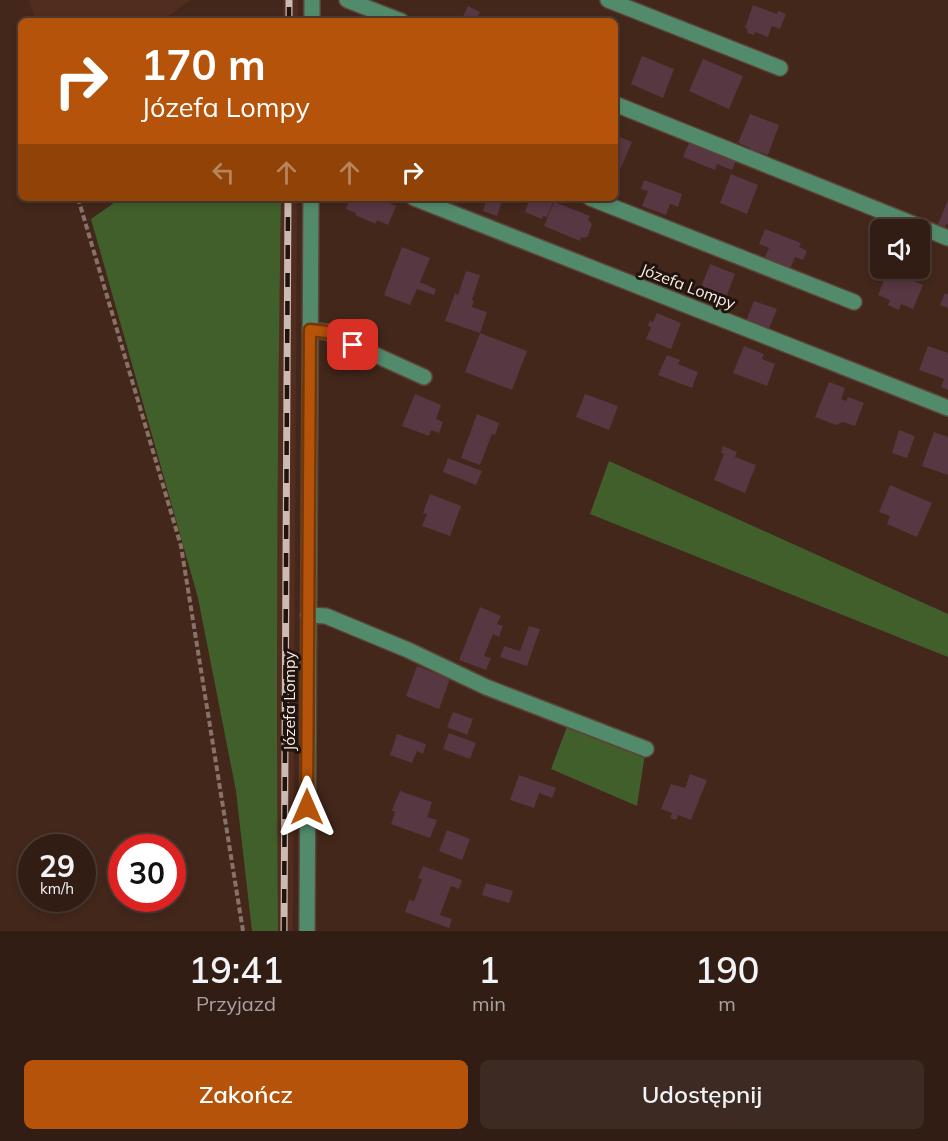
<!DOCTYPE html>
<html lang="pl">
<head>
<meta charset="utf-8">
<style>
  body { margin:0; font-family:Mulish,sans-serif; background:#3d2a22; color:#f1f3f6; height:100vh; display:flex; flex-direction:column; font-size:22px; white-space:nowrap }
  * { box-sizing:border-box; margin:0 }
  p { font-size:20px; color:#a8a2a0 }
  .icon { flex:none; width:33px; height:33px; fill:none; stroke:currentColor; stroke-width:2; stroke-linecap:round; stroke-linejoin:round }
  .map { position:relative; height:931px; overflow:hidden }
  .sheet { display:flex; flex-direction:column; background:#321d14; flex:1 }
  .sheet>* { flex:none }
  .guide { position:absolute; left:18px; top:18px; width:600px; height:183px; border-radius:9px; box-shadow:0 3px 9px #0003,0 0 0 2px #4d3b34; background:#b45309; color:#fff; overflow:hidden }
  .buttons { position:absolute; left:870px; top:219px; display:grid; gap:12px }
  .buttons a { display:grid; place-items:center; width:60px; height:60px; border-radius:9px; background:#321d14; box-shadow:0 3px 9px #0003,0 0 0 2px #4d3b34; font-size:30px }
  .speed { position:absolute; left:18px; top:834px; display:flex; gap:12px; font-size:30px; font-weight:700; text-align:center }
  .speed>* { display:grid; place-content:center; width:78px; height:78px; border-radius:50%; background:#321d14; box-shadow:0 3px 9px #0003,0 0 0 2px #4d3b34; line-height:1 }
  .speed small { font-size:15px; font-weight:400 }
  .speed .limit { border:9px solid #d22; background:#fff; color:#111 }
  .pin { position:absolute; display:grid; place-items:center; width:51px; height:51px; color:#fff; margin:-26px; border-radius:12px; box-shadow:0 3px 9px #0006 }
  .me { position:absolute; width:66px; margin:-33px; rotate:0deg; stroke-linejoin:round; filter:drop-shadow(0 0 4px #0008) }
  .turn { display:flex; align-items:center; gap:21px; height:126px; padding:0 24px; font-size:27px }
  .turn .icon { width:78px; height:78px; stroke-width:2.5 }
  .turn b { display:block; font-size:42px; line-height:51px }
  .lanes { display:flex; align-items:center; height:57px; padding:0 24px; background:#0003; justify-content:center; gap:30px; direction:ltr }
  .lanes .off { opacity:.35 }
  .eta { display:flex; justify-content:space-evenly; align-items:center; height:102px; text-align:center }
  .eta b { font-size:36px; font-weight:600; line-height:42px }
  .cta { display:flex; gap:12px; margin-top:auto; padding:12px 24px }
  .cta a { flex:1; height:69px; border-radius:9px; background:#b45309; color:#fff; font-size:24px; font-weight:600; line-height:69px; text-align:center }
  .cta a+a { background:#3d2a22; color:#f1f3f6 }
  .map>svg:first-child { display:block }
  .built { fill:#502d1e }
  .green { fill:#415f2b }
  .building { fill:#563742 }
  .lines { fill:none; stroke-linecap:round; stroke-linejoin:round }
  .minor-casing { stroke:#5d4338; stroke-width:18 }
  .path { stroke:#887167; stroke-width:4; stroke-dasharray:6 3; stroke-linecap:butt }
  .minor { stroke:#528b6c; stroke-width:15 }
  .rail-casing { stroke:#cdbab2; stroke-width:7 }
  .rail { stroke:#20140e; stroke-width:4.5; stroke-dasharray:14; stroke-linecap:butt }
  .route-casing { stroke:#753606; stroke-width:15 }
  .route { stroke:#b45309; stroke-width:10 }
  .labels { text-anchor:middle; dominant-baseline:central; stroke-width:6; stroke-linejoin:round; paint-order:stroke }
  .street-label { font-size:16px; fill:#fdeee7; stroke:#20140e }
</style>
</head>
<body>
<div class="map">
<svg width="948" height="931" viewBox="0 0 948 931">
  <rect width="100%" height="100%" fill="#43271b"/>
  <path class="built" d="M 29,0 L 191,0 L 161,21 L 36,21 Z
    M 283,0 L 298,0 L 298,21 L 283,21 Z
    M 281,198 L 297,198 L 293,931 L 278,931 L 276,765 L 278,383 Z"/>
  <path class="green" d="M 121,198 L 281,198 C 277,442 276,687 278,931 L 252,931 L 236,791 L 198,598 L 91,219 Z
    M 609,461 L 948,614 L 948,657 L 590,514 Z
    M 568,724 L 645,754 L 637,806 L 551,769 Z"/>
  <path class="building" d="M 753,5 L 777,14 L 778,11 L 786,14 L 780,29 L 772,26 L 768,37 L 755,32 L 754,35 L 747,33 L 748,30 L 745,28 Z
    M 468,6 L 480,12 L 476,21 L 461,21 Z
    M 642,56 L 674,69 L 663,98 L 631,84 Z
    M 703,59 L 743,76 L 729,109 L 689,91 Z
    M 750,114 L 779,125 L 768,155 L 760,152 L 757,158 L 747,154 L 750,148 L 738,143 Z
    M 615,135 L 632,142 L 619,172 L 615,170 Z
    M 689,143 L 736,161 L 732,170 L 717,164 L 715,170 L 683,157 Z
    M 731,174 L 758,185 L 747,214 L 720,203 Z
    M 644,180 L 682,194 L 678,207 L 670,204 L 666,215 L 642,206 L 648,191 L 641,189 Z
    M 350,198 L 386,198 L 385,201 L 396,206 L 388,225 L 377,220 L 376,224 L 355,215 L 356,213 L 346,209 Z
    M 487,198 L 503,198 L 497,216 L 483,211 Z
    M 530,198 L 544,198 L 553,202 L 547,217 L 543,216 L 542,219 L 525,212 Z
    M 948,200 L 948,225 L 946,224 L 945,227 L 938,224 Z
    M 554,202 L 590,216 L 588,220 L 592,224 L 588,236 L 584,238 L 581,237 L 580,241 L 544,226 Z
    M 765,229 L 801,243 L 799,247 L 807,251 L 803,260 L 795,257 L 790,269 L 764,259 L 769,248 L 759,244 Z
    M 402,247 L 430,258 L 420,282 L 436,289 L 434,295 L 417,289 L 410,305 L 384,295 Z
    M 710,264 L 735,274 L 725,300 L 700,290 Z
    M 466,271 L 480,275 L 472,300 L 474,301 L 472,307 L 487,312 L 480,333 L 527,351 L 512,390 L 465,372 L 480,333 L 445,321 L 455,293 L 458,295 Z
    M 888,271 L 923,285 L 913,309 L 901,304 L 899,310 L 888,305 L 890,300 L 878,295 Z
    M 945,293 L 948,294 L 948,308 L 940,305 Z
    M 754,301 L 777,309 L 769,329 L 746,321 Z
    M 657,313 L 681,323 L 671,349 L 646,339 L 651,327 L 648,326 L 650,321 L 653,322 Z
    M 744,346 L 764,354 L 762,359 L 775,364 L 767,386 L 733,373 Z
    M 928,346 L 948,353 L 948,390 L 941,387 L 944,379 L 919,370 Z
    M 667,355 L 680,360 L 678,364 L 698,372 L 692,388 L 658,375 Z
    M 829,382 L 845,388 L 841,399 L 846,401 L 848,397 L 864,403 L 855,426 L 843,422 L 836,425 L 815,417 Z
    M 415,394 L 441,405 L 436,419 L 443,422 L 439,433 L 431,430 L 429,436 L 402,426 Z
    M 585,394 L 618,406 L 609,430 L 576,417 Z
    M 477,414 L 499,423 L 495,435 L 492,434 L 480,465 L 461,458 Z
    M 899,430 L 915,436 L 907,458 L 892,453 Z
    M 934,432 L 948,437 L 948,475 L 922,466 Z
    M 723,446 L 737,452 L 735,457 L 756,465 L 745,493 L 714,480 L 724,454 L 721,453 Z
    M 448,458 L 482,471 L 476,485 L 443,472 Z
    M 890,485 L 932,503 L 917,537 L 887,524 L 890,516 L 879,512 Z
    M 430,494 L 461,506 L 450,536 L 422,526 L 427,514 L 423,513 Z
    M 480,607 L 501,616 L 497,624 L 503,626 L 499,637 L 493,634 L 484,656 L 491,658 L 486,670 L 459,660 Z
    M 529,626 L 540,629 L 527,666 L 500,657 L 504,646 L 520,651 Z
    M 417,666 L 450,679 L 439,709 L 406,696 Z
    M 453,712 L 473,719 L 467,735 L 447,727 Z
    M 449,733 L 476,743 L 470,759 L 443,749 Z
    M 397,734 L 426,744 L 423,754 L 417,751 L 412,763 L 390,755 Z
    M 690,774 L 707,780 L 691,820 L 678,815 L 676,820 L 670,818 L 672,813 L 661,809 L 671,784 L 685,788 Z
    M 519,775 L 556,788 L 552,798 L 539,793 L 534,808 L 510,800 Z
    M 400,791 L 432,802 L 427,817 L 437,820 L 430,838 L 391,824 L 395,812 L 392,810 Z
    M 447,830 L 470,839 L 462,860 L 439,851 Z
    M 423,866 L 462,880 L 459,889 L 451,886 L 440,915 L 452,919 L 449,928 L 405,912 L 409,900 L 414,901 L 422,880 L 418,878 Z
    M 486,883 L 513,891 L 509,903 L 482,895 Z"/>
  <g class="lines">
    <defs>
      <path id="minor" d="M 312,0 L 312,21
        M 347,0 L 401,21
        M 608,0 L 780,68
        M 615,104 L 948,238
        M 414,198 L 948,408
        M 590,198 L 854,302
        M 310,330 L 327,332 L 336,337 L 424,377
        M 308,615 L 326,616 L 408,650 L 486,687 L 646,749
        M 307,931 L 311,198"/>
    </defs>
    <use href="#minor" class="minor-casing"/>
    <path class="path" d="M 78,198 L 181,546 L 243,931"/>
    <use href="#minor" class="minor"/>
    <defs>
      <path id="rail" d="M 289,21 L 289,0
        M 284,931 L 288,198"/>
    </defs>
    <use href="#rail" class="rail-casing"/>
    <use href="#rail" class="rail"/>
  </g>
  <g class="lines">
    <defs>
      <path id="route" d="M 307,807 L 310,330 L 327,332 L 353,345"/>
    </defs>
    <use href="#route" class="route-casing"/>
    <use href="#route" class="route"/>
  </g>
  <g class="labels">
    <g class="street-label">
      <text transform="translate(688 286) rotate(21)">Józefa Lompy</text>
      <text transform="translate(289 701) rotate(-90)">Józefa Lompy</text>
    </g>
  </g>
</svg>
<div class="buttons">
<a><svg class="icon" aria-label="sound" viewBox="0 0 24 24"><path d="M4 9h4l5-4v14l-5-4H4zM17 9q2 3 0 6"/></svg></a>
</div>
<div class="speed"><div>29<small>km/h</small></div><div class="limit">30</div></div>
<div class="pin" style="left:353px;top:345px;background:#d93025"><svg class="icon" aria-label="arrive" viewBox="0 0 24 24"><path d="M6 21V4h12l-3 4 3 4H6"/></svg></div>
<svg class="me" style="left:307px;top:807px" viewBox="-20 -20 40 40"><path d="M0-17L14 15 0 8-14 15z" fill="#b45309" stroke="#fff" stroke-width="4"/></svg>
<div class="guide">
<div class="turn"><svg class="icon" aria-label="right" viewBox="0 0 24 24"><path d="M7 20v-9h11M14 6l5 5-5 5"/></svg><div><b>170 m</b>Józefa Lompy</div></div>
<div class="lanes"><svg class="icon off" aria-label="left" viewBox="0 0 24 24"><path d="M17 20v-9H6M10 6l-5 5 5 5"/></svg><svg class="icon off" aria-label="ahead" viewBox="0 0 24 24"><path d="M12 20V5M6 11l6-6 6 6"/></svg><svg class="icon off" aria-label="ahead" viewBox="0 0 24 24"><path d="M12 20V5M6 11l6-6 6 6"/></svg><svg class="icon" aria-label="right" viewBox="0 0 24 24"><path d="M7 20v-9h11M14 6l5 5-5 5"/></svg></div>
</div>
</div>
<section class="sheet">
<div class="eta">
<div><b>19:41</b><p>Przyjazd</p></div>
<div><b>1</b><p>min</p></div>
<div><b>190</b><p>m</p></div>
</div>
<div class="cta"><a>Zakończ</a><a>Udostępnij</a></div>
</section>
</body>
</html>
